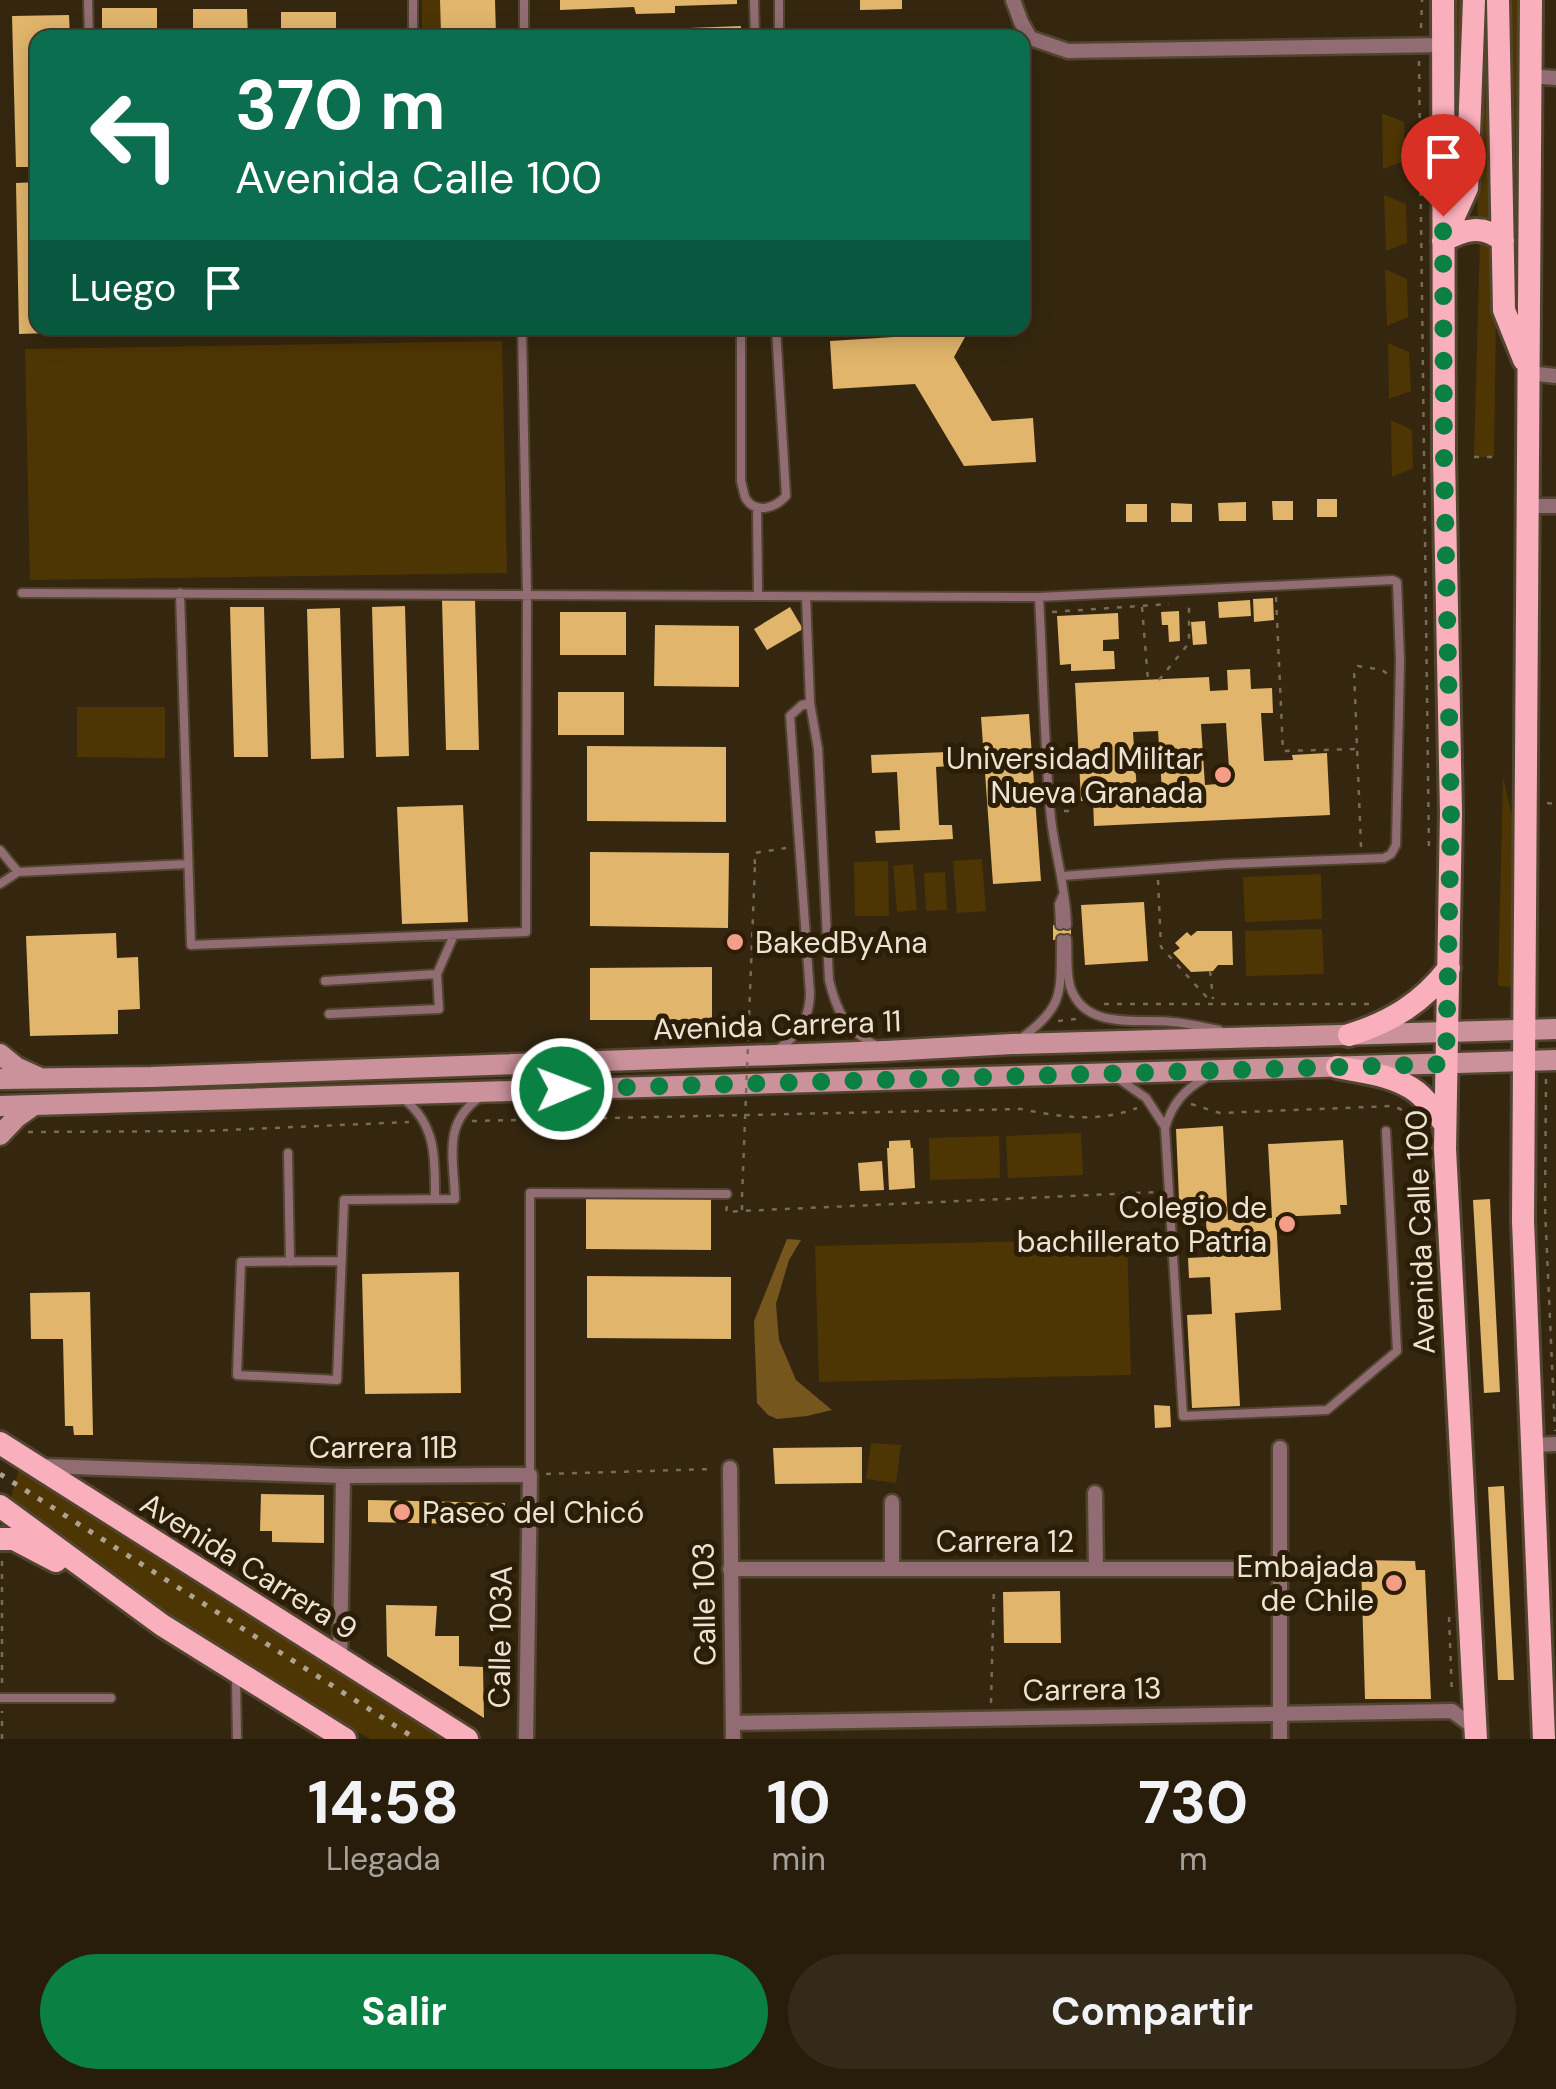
<!DOCTYPE html>
<html lang="es">
<head>
<meta charset="utf-8">
<style>
  body { margin:0; font-family:"DM Sans",sans-serif; background:#342a19; color:#f1f3f6; height:100vh; display:flex; flex-direction:column; font-size:38px; white-space:nowrap }
  * { box-sizing:border-box; margin:0 }
  p { font-size:32px; color:#a5a29d }
  .icon { flex:none; width:55px; height:55px; fill:none; stroke:currentColor; stroke-width:2; stroke-linecap:round; stroke-linejoin:round }
  .map { position:relative; height:1739px; overflow:hidden }
  .panel { display:flex; flex-direction:column; background:#281d0b; flex:1 }
  .panel>* { flex:none }
  .top-card { position:absolute; left:30px; top:30px; width:1000px; height:305px; border-radius:20px; box-shadow:0 5px 25px #0003,0 0 0 2px #443b2c; background:#0b6e4f; color:#fff; overflow:hidden }
  .pin { position:absolute; display:grid; place-items:center; width:85px; height:85px; color:#fff; margin:-102px -42px; border-radius:50% 50% 50% 0; rotate:-45deg; box-shadow:0 0 10px #0007 }
  .pin .icon { rotate:45deg }
  .me { position:absolute; width:110px; margin:-55px; rotate:89deg; stroke-linejoin:round; filter:drop-shadow(0 0 8px #0008) }
  .turn { display:flex; align-items:center; gap:35px; height:210px; padding:0 40px; font-size:45px }
  .turn .icon { width:130px; height:130px; stroke-width:2.5 }
  .turn b { display:block; font-size:70px; line-height:85px }
  .then { display:flex; align-items:center; height:95px; padding:0 40px; background:#0003; gap:20px; font-size:38px }
  .eta { display:flex; justify-content:space-evenly; align-items:center; height:170px; text-align:center }
  .eta b { font-size:60px; font-weight:700; line-height:70px }
  .primary-button { display:flex; gap:20px; margin-top:auto; padding:20px 40px }
  .primary-button a { flex:1; height:115px; border-radius:60px; background:#0b8043; color:#fff; font-size:40px; font-weight:700; line-height:115px; text-align:center }
  .primary-button a+a { background:#342a19; color:#f1f3f6 }
  .map>svg:first-child { display:block }
  .green { fill:#4e3504 }
  .forest { fill:#75561c }
  .building { fill:#e1b56b; fill-rule:evenodd }
  .lines { fill:none; stroke-linecap:round; stroke-linejoin:round }
  .lane-casing { stroke:#52452f; stroke-width:12 }
  .street-casing { stroke:#52452f; stroke-width:19 }
  .secondary-casing { stroke:#52452f; stroke-width:25 }
  .primary-casing { stroke:#52452f; stroke-width:28 }
  .path { stroke:#776b57; stroke-width:2.5; stroke-dasharray:5 8; stroke-linecap:butt }
  .lane { stroke:#916d73; stroke-width:8 }
  .street { stroke:#916d73; stroke-width:14 }
  .secondary { stroke:#cc929c; stroke-width:20 }
  .primary { stroke:#faafbc; stroke-width:22 }
  .rail { stroke:#ada291; stroke-width:5; stroke-dasharray:5 10; stroke-linecap:butt }
  .path-bridge { stroke:#776b57; stroke-width:2.5; stroke-dasharray:5 8; stroke-linecap:butt }
  .route { stroke:#0b8043; stroke-width:18; stroke-dasharray:0 32.4 }
  .poi-dot { fill:#f49e89; stroke:#2b1d06; stroke-width:4 }
  .labels { text-anchor:middle; dominant-baseline:central; stroke-width:10; stroke-linejoin:round; paint-order:stroke }
  .poi-label { font-size:30px; fill:#ece3d5; stroke:#2b1d06; text-anchor:end }
  .street-label { font-size:30px; fill:#ece3d5; stroke:#2b1d06 }
</style>
</head>
<body>
<div class="map">
<svg width="1556" height="1739" viewBox="0 0 1556 1739">
  <rect width="100%" height="100%" fill="#35270f"/>
  <path class="green" d="M 422,0 L 440,0 L 441,35 L 427,37 L 422,35 Z
    M 1453,0 L 1467,0 L 1461,166 L 1451,188 Z
    M 1482,0 L 1491,0 L 1498,226 L 1478,222 L 1476,138 Z
    M 1506,0 L 1521,0 L 1520,173 L 1514,175 Z
    M 1382,113 L 1404,122 L 1405,161 L 1383,169 Z
    M 1384,195 L 1406,204 L 1407,243 L 1386,251 Z
    M 1480,239 L 1497,242 L 1494,457 L 1474,457 Z
    M 1385,269 L 1407,279 L 1408,317 L 1387,326 Z
    M 502,341 L 507,573 L 30,580 L 25,349 Z
    M 1388,343 L 1409,352 L 1411,391 L 1389,399 Z
    M 1391,420 L 1412,430 L 1413,468 L 1392,477 Z
    M 77,707 L 165,707 L 165,758 L 77,757 Z
    M 1503,777 L 1514,825 L 1516,987 L 1498,986 Z
    M 982,859 L 986,911 L 957,913 L 953,861 Z
    M 888,861 L 889,916 L 855,916 L 854,862 Z
    M 913,864 L 917,910 L 897,912 L 893,866 Z
    M 945,872 L 947,910 L 926,911 L 924,873 Z
    M 1321,874 L 1322,919 L 1245,922 L 1243,877 Z
    M 1322,929 L 1324,974 L 1246,976 L 1245,931 Z
    M 1081,1133 L 1083,1175 L 1008,1178 L 1006,1136 Z
    M 999,1136 L 1000,1178 L 930,1180 L 929,1138 Z
    M 1127,1239 L 1131,1375 L 819,1382 L 815,1246 Z
    M 871,1443 L 901,1445 L 896,1483 L 866,1479 Z
    M 19,1469 L 193,1582 L 445,1739 L 371,1739 L 351,1729 L 127,1587 L 10,1501 Z"/>
  <path class="forest" d="M 787,1239 L 801,1240 L 789,1260 L 776,1304 L 779,1340 L 796,1380 L 832,1410 L 807,1416 L 777,1419 L 768,1415 L 757,1403 L 754,1321 Z"/>
  <path class="building" d="M 440,0 L 495,0 L 496,35 L 441,35 Z
    M 560,0 L 737,0 L 737,4 L 675,6 L 675,13 L 636,14 L 634,7 L 560,10 Z
    M 860,0 L 902,0 L 902,9 L 860,10 Z
    M 102,8 L 157,8 L 157,38 L 102,38 Z
    M 193,9 L 247,9 L 248,38 L 193,38 Z
    M 281,12 L 336,12 L 336,38 L 281,38 Z
    M 69,15 L 70,38 L 38,38 L 38,167 L 16,167 L 12,16 Z
    M 741,26 L 741,38 L 558,38 L 557,33 Z
    M 900,29 L 900,38 L 809,38 L 809,35 Z
    M 38,182 L 38,328 L 77,328 L 77,332 L 19,334 L 16,183 Z
    M 915,328 L 970,328 L 954,357 L 992,421 L 1033,418 L 1036,462 L 964,466 L 915,384 L 833,389 L 830,341 L 910,336 Z
    M 1317,499 L 1337,499 L 1337,517 L 1317,517 Z
    M 1272,501 L 1293,501 L 1293,520 L 1273,520 Z
    M 1246,502 L 1246,521 L 1219,521 L 1218,503 Z
    M 1171,503 L 1192,504 L 1192,522 L 1171,522 Z
    M 1126,504 L 1147,504 L 1147,522 L 1126,522 Z
    M 1273,598 L 1274,620 L 1254,622 L 1253,599 Z
    M 475,599 L 479,750 L 446,750 L 442,600 Z
    M 1250,600 L 1251,616 L 1219,618 L 1218,602 Z
    M 405,606 L 409,756 L 376,757 L 372,607 Z
    M 230,607 L 264,607 L 268,757 L 234,757 Z
    M 790,607 L 803,629 L 767,650 L 754,629 Z
    M 340,608 L 344,758 L 311,759 L 307,609 Z
    M 1179,611 L 1180,641 L 1169,642 L 1168,625 L 1162,625 L 1161,612 Z
    M 560,612 L 626,612 L 626,655 L 560,655 Z
    M 1118,613 L 1119,639 L 1103,640 L 1103,651 L 1114,651 L 1115,669 L 1071,671 L 1071,664 L 1060,665 L 1057,616 Z
    M 1205,621 L 1207,644 L 1193,645 L 1191,622 Z
    M 655,625 L 739,626 L 739,687 L 654,686 Z
    M 1250,669 L 1251,689 L 1272,688 L 1273,713 L 1261,713 L 1264,761 L 1293,760 L 1292,755 L 1327,753 L 1330,815 L 1094,826 L 1093,800 L 1081,801 L 1075,683 L 1209,677 L 1210,691 L 1228,690 L 1227,670 ZM 1226,723 L 1230,783 L 1205,785 L 1201,724 ZM 1158,731 L 1162,791 L 1137,793 L 1133,732 Z
    M 558,692 L 624,692 L 624,735 L 558,735 Z
    M 1029,714 L 1041,881 L 993,884 L 981,717 Z
    M 587,746 L 726,747 L 726,822 L 587,821 Z
    M 948,752 L 949,766 L 936,767 L 939,825 L 952,825 L 953,839 L 876,843 L 875,831 L 900,830 L 897,772 L 872,773 L 871,755 Z
    M 463,805 L 468,922 L 402,924 L 397,807 Z
    M 590,852 L 729,853 L 728,928 L 590,926 Z
    M 1144,902 L 1148,961 L 1085,965 L 1081,905 Z
    M 1071,924 L 1071,939 L 1053,940 L 1053,925 Z
    M 1197,931 L 1232,931 L 1233,965 L 1218,965 L 1213,971 L 1191,972 L 1173,953 L 1180,948 L 1175,943 L 1187,932 L 1191,936 Z
    M 116,933 L 117,958 L 138,957 L 140,1009 L 118,1010 L 118,1034 L 30,1036 L 26,936 Z
    M 712,967 L 712,1020 L 590,1020 L 590,968 Z
    M 1223,1126 L 1228,1220 L 1272,1218 L 1268,1144 L 1343,1140 L 1347,1205 L 1340,1205 L 1341,1214 L 1276,1217 L 1281,1310 L 1235,1313 L 1240,1406 L 1192,1408 L 1187,1315 L 1212,1314 L 1210,1277 L 1189,1278 L 1188,1258 L 1208,1257 L 1206,1221 L 1180,1222 L 1176,1129 Z
    M 910,1140 L 911,1148 L 913,1148 L 915,1188 L 889,1190 L 887,1148 L 889,1148 L 889,1141 Z
    M 882,1161 L 884,1190 L 860,1191 L 858,1163 Z
    M 586,1198 L 711,1199 L 711,1250 L 586,1249 Z
    M 1490,1199 L 1500,1392 L 1484,1393 L 1473,1200 Z
    M 459,1272 L 461,1393 L 365,1394 L 362,1274 Z
    M 587,1276 L 731,1277 L 731,1339 L 587,1338 Z
    M 90,1292 L 93,1435 L 74,1435 L 73,1426 L 65,1426 L 63,1339 L 31,1339 L 30,1293 Z
    M 1154,1405 L 1170,1406 L 1171,1427 L 1155,1428 Z
    M 862,1447 L 862,1483 L 775,1484 L 773,1448 Z
    M 1504,1486 L 1514,1680 L 1498,1680 L 1488,1487 Z
    M 261,1494 L 324,1495 L 324,1543 L 272,1542 L 272,1531 L 260,1531 Z
    M 368,1500 L 505,1503 L 504,1525 L 368,1522 Z
    M 1361,1560 L 1415,1561 L 1416,1570 L 1425,1570 L 1431,1699 L 1365,1699 Z
    M 1060,1591 L 1061,1643 L 1004,1643 L 1003,1592 Z
    M 386,1605 L 437,1606 L 435,1636 L 459,1636 L 459,1666 L 483,1667 L 484,1718 L 387,1656 Z"/>
  <g class="lines">
    <defs>
      <path id="lane" d="M 88,0 L 89,38
        M 413,0 L 413,38
        M 754,0 L 755,38
        M 779,0 L 779,38
        M 524,38 L 524,0
        M 741,328 L 741,481 C 742,484 744,496 746,499 C 757,515 776,507 786,496 L 776,328
        M 757,507 L 758,596
        M 22,593 L 1039,597 L 1393,580 L 1397,582 L 1400,660 L 1396,845 L 1391,854 L 1384,858 L 1226,864 L 1062,876
        M 180,593 L 191,945 L 526,932 L 527,595 L 522,328
        M 806,596 L 810,703 L 818,749 L 829,980 C 837,1013 846,1030 877,1046
        M 1039,597 C 1043,668 1044,739 1050,809 C 1053,848 1066,886 1067,925
        M 0,850 L 18,872
        M 0,884 L 18,872 L 188,864
        M 1060,925 L 1059,904 L 1063,895
        M 1067,939 C 1068,954 1066,971 1070,986 C 1084,1031 1137,1018 1172,1022 C 1188,1023 1203,1027 1219,1030
        M 325,981 L 437,974 L 454,935
        M 329,1014 L 439,1009 L 437,974
        M 1020,1039 C 1066,1006 1060,992 1061,939
        M 778,1049 C 799,1035 809,1019 810,994 L 790,716 L 802,705 L 810,703
        M 1116,1077 L 1146,1098 L 1165,1127
        M 1205,1078 C 1184,1090 1172,1104 1165,1128 L 1183,1416 L 1327,1410 L 1397,1351 L 1386,1131
        M 405,1100 C 437,1126 435,1161 435,1199
        M 288,1153 L 290,1262
        M 341,1261 L 241,1262 L 237,1375 L 337,1380 L 344,1200 L 455,1199 C 454,1159 442,1124 479,1098
        M 530,1475 L 530,1193 L 727,1194
        M 236,1679 L 237,1739
        M 0,1698 L 111,1698"/>
      <path id="street" d="M 1013,0 L 1021,22 L 1030,38 L 1068,51 L 1443,45
        M 1530,76 L 1556,78
        M 1529,373 L 1556,376
        M 1528,506 L 1556,506
        M 1532,1445 L 1556,1444
        M 1280,1448 L 1280,1739
        M 41,1466 L 343,1476 L 530,1475 L 526,1739
        M 730,1468 L 733,1739
        M 1095,1493 L 1096,1569
        M 730,1569 L 1280,1569
        M 892,1569 L 892,1502
        M 340,1660 L 343,1476
        M 733,1723 L 1452,1711 L 1476,1729"/>
      <path id="secondary" d="M 0,1054 L 16,1067 L 38,1077
        M 0,1079 L 151,1077 L 886,1051 L 1012,1044 L 1556,1029
        M 0,1106 L 1556,1060
        M 0,1135 L 17,1117 L 34,1105"/>
      <path id="primary" d="M 1443,0 L 1444,457 L 1451,813 L 1445,1149 L 1476,1739
        M 1498,0 L 1504,310 L 1524,360
        M 1531,0 L 1523,1221 L 1544,1739
        M 1447,232 L 1467,188 L 1474,0
        M 1443,241 C 1465,229 1483,224 1503,241
        M 1349,1035 C 1391,1022 1422,1003 1449,968
        M 1337,1067 C 1363,1072 1395,1075 1417,1092 C 1428,1101 1436,1113 1445,1124
        M 0,1443 L 467,1739
        M 0,1506 L 162,1625 L 345,1739
        M 0,1539 L 14,1539 L 56,1561"/>
    </defs>
    <use href="#lane" class="lane-casing"/>
    <use href="#street" class="street-casing"/>
    <use href="#secondary" class="secondary-casing"/>
    <use href="#primary" class="primary-casing"/>
    <path class="path" d="M 1421,28 L 1422,0
      M 1419,61 L 1429,853
      M 1474,457 L 1494,457
      M 1276,597 L 1283,751 L 1356,749
      M 1142,607 L 1148,680
      M 1052,612 L 1169,604
      M 1159,680 L 1189,643 L 1189,603
      M 1547,803 L 1556,804
      M 1064,811 L 1077,811
      M 1361,847 L 1354,670 L 1358,666 L 1382,670 L 1389,675
      M 755,864 L 754,853 L 786,848
      M 1158,880 L 1161,947 L 1212,1003
      M 1210,971 L 1213,999
      M 1104,1004 L 1371,1004
      M 1058,1021 L 1075,1019 L 1078,1016
      M 1546,1079 L 1545,1208 L 1555,1431
      M 1191,1104 L 1220,1113 L 1392,1106 C 1410,1111 1423,1125 1424,1145
      M 472,1121 L 1021,1109 C 1060,1117 1098,1123 1137,1108
      M 28,1132 L 204,1131 L 409,1122
      M 727,1206 L 726,1212 L 741,1211 L 1157,1192
      M 742,1210 L 742,1197
      M 546,1474 L 713,1469
      M 2,1561 L 2,1688
      M 1449,1617 L 1452,1694
      M 991,1703 L 994,1586
      M 2,1739 L 2,1711"/>
    <use href="#lane" class="lane"/>
    <use href="#street" class="street"/>
    <use href="#secondary" class="secondary"/>
    <use href="#primary" class="primary"/>
    <path class="rail" d="M 0,1474 L 416,1739"/>
    <path class="path-bridge" d="M 742,1197 L 755,864"/>
  </g>
  <g class="lines">
    <path class="route" d="M 562,1089 L 1446,1064 L 1451,813 L 1444,457 L 1443,216"/>
  </g>
  <g class="poi-dot">
    <circle cx="1223" cy="775" r="10"/>
    <circle cx="735" cy="942" r="10"/>
    <circle cx="1287" cy="1224" r="10"/>
    <circle cx="402" cy="1512" r="10"/>
    <circle cx="1394" cy="1583" r="10"/>
  </g>
  <g class="labels">
    <g class="poi-label">
      <text x="1203" y="758">Universidad Militar<tspan x="1203" dy="34">Nueva Granada</tspan></text>
      <text x="755" y="942" text-anchor="start">BakedByAna</text>
      <text x="1267" y="1207">Colegio de<tspan x="1267" dy="34">bachillerato Patria</tspan></text>
      <text x="422" y="1512" text-anchor="start">Paseo del Chicó</text>
      <text x="1374" y="1566">Embajada<tspan x="1374" dy="34">de Chile</tspan></text>
    </g>
    <g class="street-label">
      <text transform="translate(777 1025) rotate(-2)">Avenida Carrera 11</text>
      <text transform="translate(1420 1232) rotate(-92)">Avenida Calle 100</text>
      <text x="383" y="1447">Carrera 11B</text>
      <text x="1005" y="1541">Carrera 12</text>
      <text transform="translate(249 1566) rotate(32)">Avenida Carrera 9</text>
      <text transform="translate(704 1604) rotate(-91)">Calle 103</text>
      <text transform="translate(500 1637) rotate(-89)">Calle 103A</text>
      <text transform="translate(1092 1689) rotate(-1)">Carrera 13</text>
    </g>
  </g>
</svg>
<div class="pin" style="left:1443px;top:216px;background:#d93025"><svg class="icon" aria-label="arrive" viewBox="0 0 24 24"><path d="M6 21V4h12l-3 4 3 4H6"/></svg></div>
<svg class="me" style="left:562px;top:1089px" viewBox="-20 -20 40 40"><circle r="17" fill="#0b8043" stroke="#fff" stroke-width="3"/><path d="M0-11L8 9 0 5-8 9z" fill="#fff"/></svg>
<div class="top-card">
<div class="turn"><svg class="icon" aria-label="left" viewBox="0 0 24 24"><path d="M17 20v-9H6M10 6l-5 5 5 5"/></svg><div><b>370 m</b>Avenida Calle 100</div></div>
<div class="then">Luego<svg class="icon" aria-label="arrive" viewBox="0 0 24 24"><path d="M6 21V4h12l-3 4 3 4H6"/></svg></div>
</div>
</div>
<section class="panel">
<div class="eta">
<div><b>14:58</b><p>Llegada</p></div>
<div><b>10</b><p>min</p></div>
<div><b>730</b><p>m</p></div>
</div>
<div class="primary-button"><a>Salir</a><a>Compartir</a></div>
</section>
</body>
</html>
